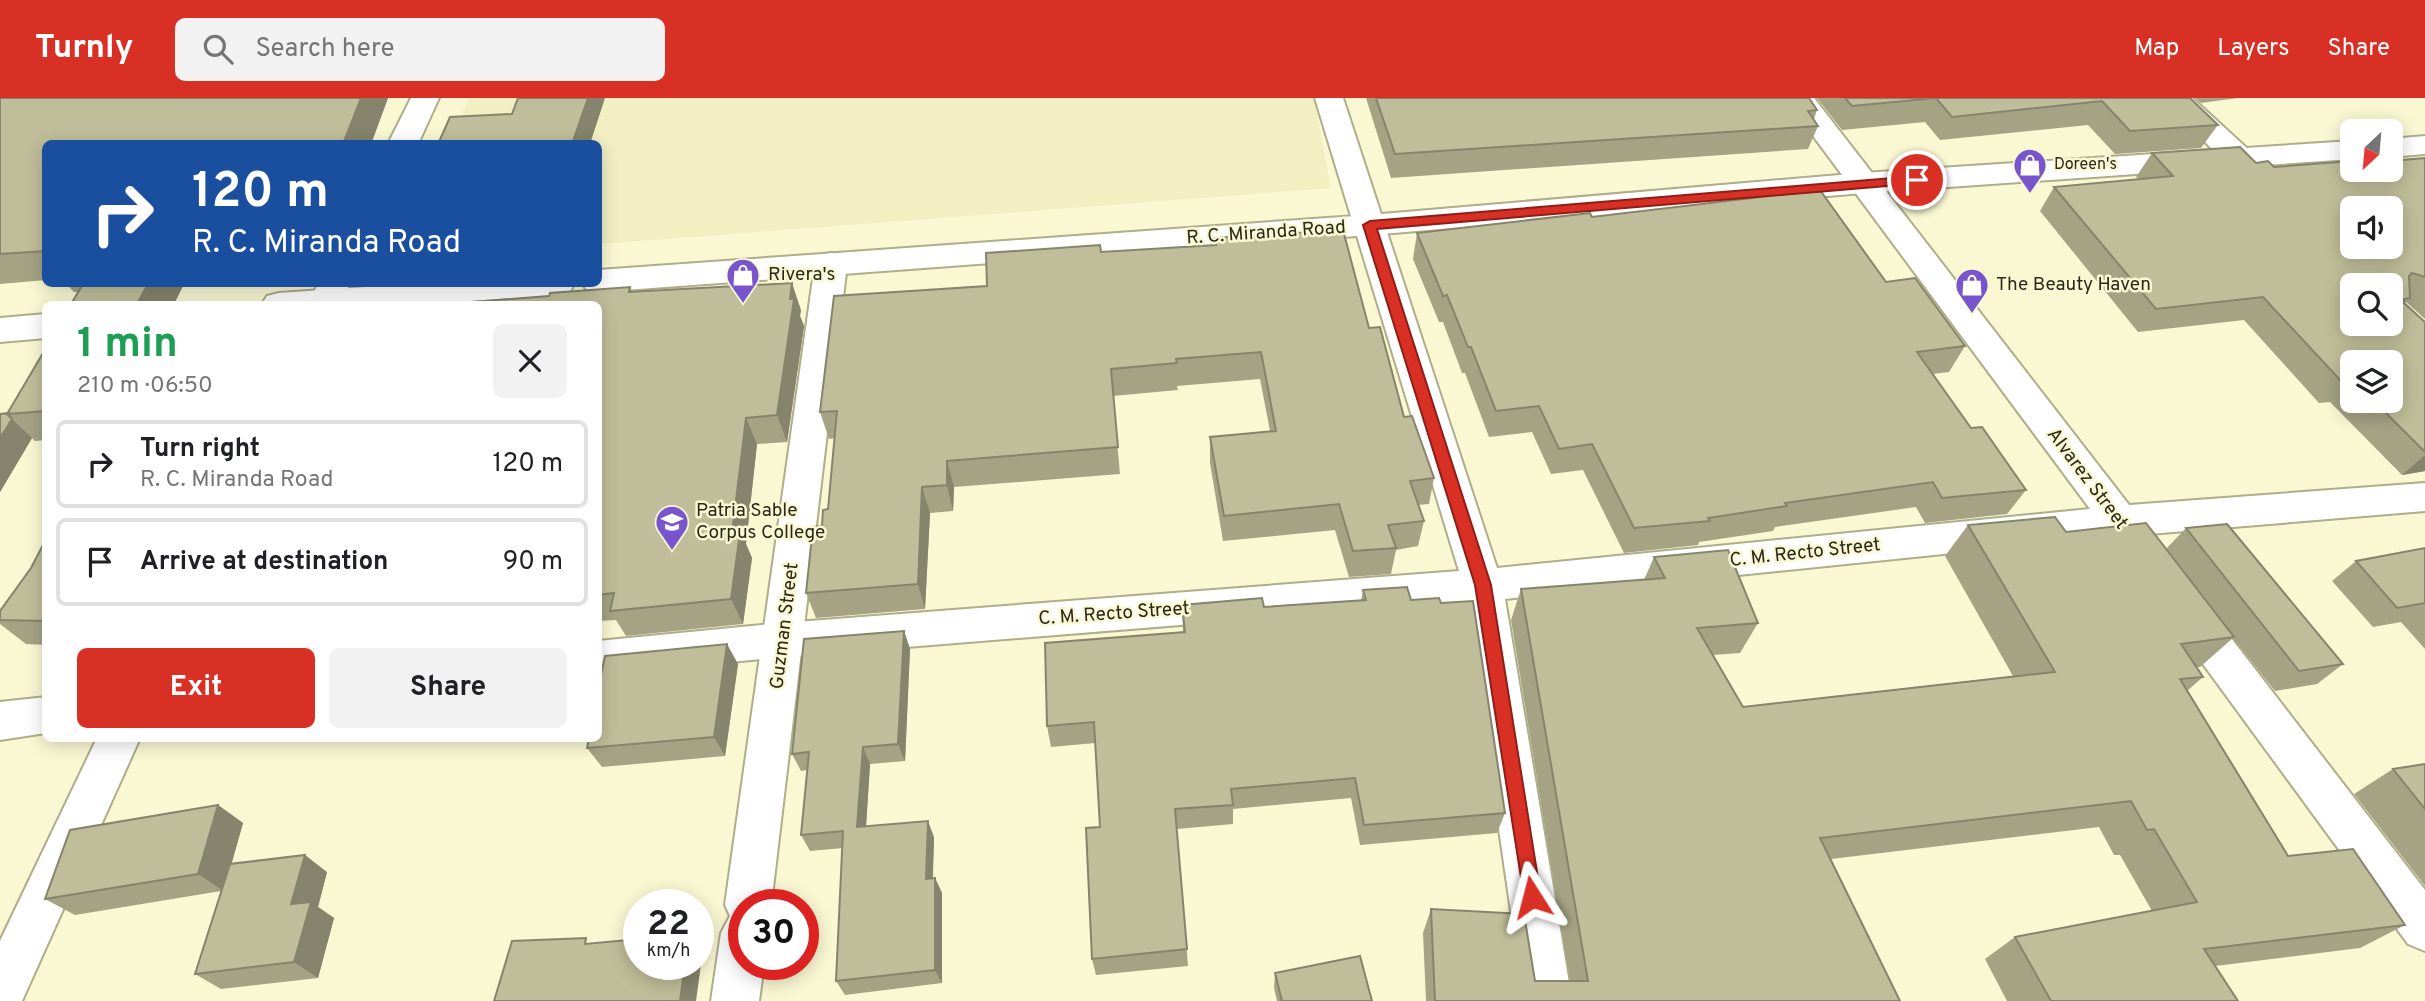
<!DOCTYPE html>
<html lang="en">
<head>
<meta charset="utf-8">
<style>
  body { margin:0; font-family:Overpass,sans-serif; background:#f2f2f2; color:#202124; height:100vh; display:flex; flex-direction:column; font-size:26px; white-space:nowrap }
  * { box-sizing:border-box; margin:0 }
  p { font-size:23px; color:#757577 }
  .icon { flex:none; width:38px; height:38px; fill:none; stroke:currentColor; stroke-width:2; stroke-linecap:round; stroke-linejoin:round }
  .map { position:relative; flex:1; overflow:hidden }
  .drawer { position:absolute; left:42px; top:203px; width:560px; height:441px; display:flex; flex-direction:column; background:#fff; border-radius:10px; box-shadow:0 4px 18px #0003 }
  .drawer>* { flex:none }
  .banner { position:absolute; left:42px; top:42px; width:560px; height:147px; border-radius:10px; box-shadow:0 4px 18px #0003; background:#1a4fa0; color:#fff; overflow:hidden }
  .needle { width:46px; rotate:206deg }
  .tools { position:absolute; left:2340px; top:21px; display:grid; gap:14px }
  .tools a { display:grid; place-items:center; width:63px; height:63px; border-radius:10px; background:#fff; box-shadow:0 4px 18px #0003; font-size:35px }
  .speed { position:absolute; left:623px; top:791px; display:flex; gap:14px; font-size:35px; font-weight:700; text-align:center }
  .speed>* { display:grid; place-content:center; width:91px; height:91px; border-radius:50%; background:#fff; box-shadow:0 4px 18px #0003; line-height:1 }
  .speed small { font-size:18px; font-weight:400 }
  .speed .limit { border:10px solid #d22; background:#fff; color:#111 }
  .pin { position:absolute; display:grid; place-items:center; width:60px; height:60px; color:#fff; margin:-30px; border:4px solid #fff; border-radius:50%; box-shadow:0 2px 7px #0007 }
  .me { position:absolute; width:77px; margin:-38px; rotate:351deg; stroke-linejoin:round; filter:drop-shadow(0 0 5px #0008) }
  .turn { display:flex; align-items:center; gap:24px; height:147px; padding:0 35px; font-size:32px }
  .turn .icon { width:91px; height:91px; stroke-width:2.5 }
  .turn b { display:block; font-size:49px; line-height:60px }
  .round { display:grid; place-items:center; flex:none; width:74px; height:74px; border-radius:10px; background:#f2f2f2 }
  .headline { display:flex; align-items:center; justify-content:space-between; height:119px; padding:0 35px }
  h1 { font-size:42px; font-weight:700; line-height:52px; color:#1e9e55 }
  .action { display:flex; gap:14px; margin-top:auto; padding:14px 35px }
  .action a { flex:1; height:80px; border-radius:10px; background:#d93025; color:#fff; font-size:28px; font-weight:700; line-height:80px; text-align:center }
  .action a+a { background:#f2f2f2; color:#202124 }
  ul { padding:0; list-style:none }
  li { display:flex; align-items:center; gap:21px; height:88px; margin:0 14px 10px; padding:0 21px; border:4px solid #e0e0e0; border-radius:10px }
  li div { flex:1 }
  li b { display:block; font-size:26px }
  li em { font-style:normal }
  header { display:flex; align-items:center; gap:42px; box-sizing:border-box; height:98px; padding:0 35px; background:#d93025; color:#fff }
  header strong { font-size:33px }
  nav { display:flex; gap:38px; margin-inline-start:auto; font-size:24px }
  .search { width:490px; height:63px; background:#f2f2f2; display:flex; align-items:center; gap:18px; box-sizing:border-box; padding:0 24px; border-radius:10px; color:#757577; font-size:26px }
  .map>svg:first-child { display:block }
  .built { fill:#f2efc2 }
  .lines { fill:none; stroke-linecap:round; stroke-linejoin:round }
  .minor-casing { stroke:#afad8a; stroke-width:4 }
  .tertiary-casing { stroke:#afad8a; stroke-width:4 }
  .secondary-casing { stroke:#afad8a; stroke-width:4 }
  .minor { fill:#fff; fill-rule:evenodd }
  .tertiary { fill:#fff; fill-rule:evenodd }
  .secondary { fill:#fff; fill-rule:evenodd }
  .wall { fill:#a5a384; fill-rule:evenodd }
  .shaded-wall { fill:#86846c }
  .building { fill:#c0bd9a; stroke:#86846c; stroke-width:2; fill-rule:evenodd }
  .route { fill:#d93025; stroke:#8d1f18; stroke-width:2 }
  .labels { text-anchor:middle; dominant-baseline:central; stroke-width:5; stroke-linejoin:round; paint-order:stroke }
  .far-poi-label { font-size:16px; fill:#29281a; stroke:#faf8d3; text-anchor:start }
  .street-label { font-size:19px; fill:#29281a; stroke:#faf8d3 }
  .poi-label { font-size:19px; fill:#29281a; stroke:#faf8d3; text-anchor:start }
</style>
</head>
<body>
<header>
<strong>Turnly</strong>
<div class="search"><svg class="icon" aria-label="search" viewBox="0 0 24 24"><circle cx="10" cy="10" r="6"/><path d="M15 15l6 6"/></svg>Search here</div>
<nav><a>Map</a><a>Layers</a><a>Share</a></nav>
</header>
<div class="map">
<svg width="2425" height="903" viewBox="0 0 2425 903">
  <rect width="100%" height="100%" fill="#faf8d3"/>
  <path class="built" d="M 469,0 L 1314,0 L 1331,90 L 599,146 L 598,46 L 449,46 Z"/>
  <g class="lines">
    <defs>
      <path id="minor" d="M 1315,0 L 1343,0 L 1497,470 L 2090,411 L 1785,0 L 1814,0 L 2129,407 L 2425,385 L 2425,413 L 2149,436 L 2151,439 L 2146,450 C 2129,455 2121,453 2110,439 L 1505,501 L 1572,903 L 1524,903 L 1466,504 L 783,559 L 598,577 L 598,543 L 783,525 L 1459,473 Z
        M 2187,497 L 2201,501 L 2425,792 L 2425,853 L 2408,846 L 2173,525 L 2167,513 L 2173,501 Z
        M 46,599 L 46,635 L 0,642 L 0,604 Z"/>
      <path id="tertiary" d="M 411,0 L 439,0 L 418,46 L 388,46 Z
        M 2161,0 L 2192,0 L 2251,54 L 2255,61 L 2251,68 L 2240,70 L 2229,68 Z
        M 831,155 L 842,158 L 847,166 L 771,807 L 744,807 L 744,866 L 764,866 L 759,903 L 711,903 L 721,835 L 730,818 L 725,807 L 815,166 L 820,158 Z
        M 318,186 L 350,186 L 340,206 L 308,206 Z
        M 97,640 L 140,640 L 22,903 L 0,903 L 0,843 Z"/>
      <path id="secondary" d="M 2425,38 L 2425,56 L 2390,59 L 2390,41 Z
        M 2352,43 L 2352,61 L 1863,95 L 1370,137 L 598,194 L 586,191 L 583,186 L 598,186 L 598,172 L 1370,117 L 1863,75 Z
        M 408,186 L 574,186 L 570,194 L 558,197 L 428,206 L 262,206 L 267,198 L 279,195 Z
        M 46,216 L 46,240 L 0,244 L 0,220 Z"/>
    </defs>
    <use href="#minor" class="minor-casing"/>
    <use href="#tertiary" class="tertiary-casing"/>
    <use href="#secondary" class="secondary-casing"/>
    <use href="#minor" class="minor"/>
    <use href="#tertiary" class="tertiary"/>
    <use href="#secondary" class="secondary"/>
  </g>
  <path class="wall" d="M 0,0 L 388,0 L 371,46 L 46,46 L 46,182 L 0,186 Z
    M 1366,0 L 1809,0 L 1817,12 L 1814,21 L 1818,28 L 1808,51 L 1391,80 Z
    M 1817,0 L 2190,0 L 2218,27 L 2201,50 L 2115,56 L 2088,27 L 1940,42 L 1925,24 L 1842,32 Z
    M 2195,0 L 2238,0 L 2201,5 Z
    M 2152,55 L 2256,65 L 2274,69 L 2352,72 L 2425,60 L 2425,221 L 2406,204 L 2405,205 L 2425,224 L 2425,373 L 2402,377 L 2330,304 L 2319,305 L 2244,222 L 2138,234 L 2040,113 L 2054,89 L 2138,81 L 2136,79 ZM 2352,264 L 2390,303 L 2352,303 Z
    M 1592,119 L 1886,184 L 1965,248 L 1949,274 L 1933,276 L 1971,330 L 2026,392 L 2007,416 L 1925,425 L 1916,409 L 1775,429 L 1773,433 L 1699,444 L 1698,447 L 1624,455 L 1583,372 L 1551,376 L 1532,334 L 1489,339 L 1465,275 L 1462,275 L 1443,224 L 1439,224 L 1413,161 L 1417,135 Z
    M 1215,140 L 1369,230 L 1404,319 L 1434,380 L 1429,406 L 1418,407 L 1424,423 L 1418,448 L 1396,452 L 1391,476 L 1349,479 L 1335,432 L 1223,443 L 1210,365 L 1210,339 L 1270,333 L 1260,281 L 1177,288 L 1178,292 L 1113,298 L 1120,376 L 954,389 L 953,413 L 930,415 L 925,511 L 816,520 L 806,495 L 822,428 L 828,411 L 835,340 L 829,341 L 820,314 L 987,188 L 1101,154 L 1215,147 Z
    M 66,186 L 184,186 L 174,206 L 71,206 L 78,194 L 74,194 Z
    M 630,189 L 632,194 L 801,212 L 800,218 L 804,228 L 787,344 L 757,346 L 746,446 L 752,460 L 743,526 L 626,538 L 616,522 L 598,523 L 598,206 L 549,198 Z
    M 46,250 L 46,342 L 35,343 L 32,340 L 0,394 L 0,316 L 7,315 Z
    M 1968,427 L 2066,434 L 2166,451 L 2186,430 L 2343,566 L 2317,586 L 2275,593 L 2233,540 L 2200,569 L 2197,569 L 2203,579 L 2187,593 L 2288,758 L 2405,827 L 2360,850 L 2215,868 L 2238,903 L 2007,903 L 1985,861 L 2015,839 L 2152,813 L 2120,757 L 2114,757 L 2099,729 L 1831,761 L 1900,903 L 1426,903 L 1423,835 L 1431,811 L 1535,883 L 1570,883 L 1511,522 L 1521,491 L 1644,482 L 1654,459 L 1758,525 L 1740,555 L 1713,557 L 1743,609 L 2013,578 L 1945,458 Z
    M 46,441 L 46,547 L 26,546 L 0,526 L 0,513 L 31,470 Z
    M 2425,450 L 2425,551 L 2401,524 L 2373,529 L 2332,483 L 2356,463 Z
    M 1363,492 L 1411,502 L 1505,715 L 1497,735 L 1360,747 L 1351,700 L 1233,711 L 1233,726 L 1177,731 L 1188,868 L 1096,877 L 1092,861 L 1100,729 L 1095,645 L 1051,649 L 1047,628 L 1183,534 L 1182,507 L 1264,509 L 1361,503 Z
    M 904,533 L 910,551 L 905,663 L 870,666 L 866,728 L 934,739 L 933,780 L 935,780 L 942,795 L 942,885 L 845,897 L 836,883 L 843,750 L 810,753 L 801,737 L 807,672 L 801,673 L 792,656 Z
    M 738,566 L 725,658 L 602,669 L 587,650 Z
    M 2425,666 L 2425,788 L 2354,696 L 2393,671 Z
    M 218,707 L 243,725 L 231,766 L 327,774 L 318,809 L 334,820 L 318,880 L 221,891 L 195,876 L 221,793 L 75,817 L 45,801 Z
    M 1275,875 L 1372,903 L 1277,903 L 1274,890 Z"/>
  <path class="shaded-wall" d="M 361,0 L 388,0 L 371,46 L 343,46 Z
    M 588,0 L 605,0 L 590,46 L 572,46 Z
    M 792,185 L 801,212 L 800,218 L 804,228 L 787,344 L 777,317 Z
    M 148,186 L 184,186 L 174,206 L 137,206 Z
    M 746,320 L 757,346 L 746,446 L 752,460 L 743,526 L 731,501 L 732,435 Z
    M 12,321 L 32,340 L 0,394 L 0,340 Z
    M 2425,357 L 2425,373 L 2402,377 Z
    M 947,363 L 954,389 L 953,413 L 947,387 Z
    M 922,389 L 930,415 L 925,511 L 918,486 Z
    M 904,533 L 910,551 L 905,663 L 898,646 Z
    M 727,546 L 738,566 L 725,658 L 714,639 Z
    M 863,649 L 870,666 L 865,745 L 857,729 Z
    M 218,707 L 243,725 L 224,793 L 198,776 Z
    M 928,723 L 934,739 L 932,796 L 926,781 Z
    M 305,757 L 327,774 L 318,809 L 334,820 L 318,880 L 294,864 L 291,806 Z
    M 935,780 L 942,795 L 942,885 L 935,872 Z
    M 698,846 L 703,852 L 696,903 L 680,903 L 685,866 L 698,866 Z"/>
  <path class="building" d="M 0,0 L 361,0 L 343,46 L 46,46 L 46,153 L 0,156 Z
    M 518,0 L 588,0 L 572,46 L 438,46 L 450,19 L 512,16 Z
    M 1376,0 L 1809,0 L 1817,12 L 1808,13 L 1818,28 L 1395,56 Z
    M 1845,0 L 2190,0 L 2218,27 L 2130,33 L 2102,3 L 1952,19 L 1936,0 L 1852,8 Z
    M 2240,49 L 2256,65 L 2268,63 L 2274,69 L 2352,63 L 2352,72 L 2390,72 L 2390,63 L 2425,60 L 2425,179 L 2412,175 L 2409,178 L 2410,200 L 2404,201 L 2404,205 L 2425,224 L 2425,354 L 2374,303 L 2390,303 L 2390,264 L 2352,264 L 2352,281 L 2341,283 L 2263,199 L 2156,211 L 2054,89 L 2173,78 L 2152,55 ZM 2352,110 L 2390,110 L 2390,149 L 2352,149 ZM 2352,187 L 2390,187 L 2390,226 L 2352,226 Z
    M 1820,92 L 1886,184 L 1915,180 L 1965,248 L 1917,254 L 1971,330 L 1982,329 L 2026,392 L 1942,400 L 1933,384 L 1785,405 L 1787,408 L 1708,420 L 1710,423 L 1634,430 L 1592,346 L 1559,351 L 1539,308 L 1496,313 L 1471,249 L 1468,249 L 1447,197 L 1443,198 L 1417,135 L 1590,115 L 1592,119 Z
    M 1343,132 L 1369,230 L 1380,229 L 1404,319 L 1412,318 L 1434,380 L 1410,383 L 1424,423 L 1388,427 L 1396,450 L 1353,453 L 1339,406 L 1224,418 L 1210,339 L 1276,333 L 1261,254 L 1176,261 L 1177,265 L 1111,271 L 1118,349 L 947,363 L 947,387 L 922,389 L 918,486 L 806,495 L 813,429 L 822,428 L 823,412 L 828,411 L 837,313 L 820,314 L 834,198 L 987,188 L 986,155 L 1100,147 L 1101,154 L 1216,147 L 1215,140 Z
    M 792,185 L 790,201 L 794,201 L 777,317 L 746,320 L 732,435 L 740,435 L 731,501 L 610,513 L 614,495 L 598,497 L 598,206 L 445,206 L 549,198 L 550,195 L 630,189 L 629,194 Z
    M 83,186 L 148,186 L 137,206 L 71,206 Z
    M 46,250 L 46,313 L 7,316 Z
    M 8,315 L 7,316 L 12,321 L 0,340 L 0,316 Z
    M 2055,419 L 2066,434 L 2146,425 L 2234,539 L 2181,546 L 2203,579 L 2180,581 L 2288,758 L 2353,751 L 2405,827 L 2204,851 L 2238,903 L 2051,903 L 2015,839 L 2197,804 L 2154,731 L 2147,732 L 2131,703 L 1820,740 L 1900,903 L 1435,903 L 1431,811 L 1524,816 L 1535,883 L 1588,883 L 1521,491 L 1665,480 L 1654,459 L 1728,452 L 1758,525 L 1697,530 L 1743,609 L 2055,574 L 1968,427 Z
    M 2227,426 L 2343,566 L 2299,573 L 2186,430 Z
    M 46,441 L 46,523 L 0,522 L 0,513 L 31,470 Z
    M 2425,450 L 2425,505 L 2397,510 L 2356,463 Z
    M 1407,489 L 1411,502 L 1439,500 L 1441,505 L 1473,503 L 1505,715 L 1364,727 L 1355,680 L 1231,691 L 1233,707 L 1175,711 L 1187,851 L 1092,861 L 1086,730 L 1100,729 L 1094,624 L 1047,628 L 1045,545 L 1185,534 L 1182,507 L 1262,500 L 1264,509 L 1366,502 L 1363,492 Z
    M 904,533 L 898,646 L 863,649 L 857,729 L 928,723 L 926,781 L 935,780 L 935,872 L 836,883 L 843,733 L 801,737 L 809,654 L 792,656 L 804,541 Z
    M 727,546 L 714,639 L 587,650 L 589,640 L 598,640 L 598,591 L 605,558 Z
    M 2425,666 L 2425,711 L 2393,671 Z
    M 218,707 L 198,776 L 45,801 L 70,732 Z
    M 305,757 L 291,806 L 311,804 L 294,864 L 195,876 L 230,766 Z
    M 586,840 L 585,846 L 639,841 L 639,866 L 685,866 L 680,903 L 494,903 L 512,843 Z
    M 1360,858 L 1372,903 L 1282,903 L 1275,875 Z"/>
  <path class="route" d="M 1917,78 L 1924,82 L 1922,85 L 1377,131 L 1491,487 L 1541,799 L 1538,805 L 1532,808 L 1525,805 L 1475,487 L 1363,127 L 1370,123 Z"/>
  <defs>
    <symbol id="shop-pin" viewBox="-11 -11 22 30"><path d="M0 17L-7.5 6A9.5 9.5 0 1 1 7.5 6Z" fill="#7854cd" stroke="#faf8d3"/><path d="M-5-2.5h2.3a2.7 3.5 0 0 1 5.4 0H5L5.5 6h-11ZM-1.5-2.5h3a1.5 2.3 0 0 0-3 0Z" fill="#fff"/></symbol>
    <symbol id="university-pin" viewBox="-11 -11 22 30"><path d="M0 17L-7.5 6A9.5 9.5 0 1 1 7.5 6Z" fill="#7854cd" stroke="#faf8d3"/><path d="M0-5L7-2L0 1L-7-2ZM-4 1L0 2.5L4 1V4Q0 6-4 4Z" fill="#fff"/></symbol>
  </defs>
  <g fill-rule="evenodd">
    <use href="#shop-pin" x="2011" y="48" width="38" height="52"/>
    <use href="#shop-pin" x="724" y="158" width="38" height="52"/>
    <use href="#shop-pin" x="1953" y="168" width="38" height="52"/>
    <use href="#university-pin" x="653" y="405" width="38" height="52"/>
  </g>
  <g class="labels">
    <g class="far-poi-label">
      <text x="2054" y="67">Doreen's</text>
    </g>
    <g class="street-label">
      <text transform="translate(1266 135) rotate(-4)">R. C. Miranda Road</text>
      <text transform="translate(2087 381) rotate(53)">Alvarez Street</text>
      <text transform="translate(1805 455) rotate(-6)">C. M. Recto Street</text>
      <text transform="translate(1114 516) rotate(-4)">C. M. Recto Street</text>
      <text transform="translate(785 528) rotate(-83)">Guzman Street</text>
    </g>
    <g class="poi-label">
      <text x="768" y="177">Rivera's</text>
      <text x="1996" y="187">The Beauty Haven</text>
      <text x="696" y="413">Patria Sable<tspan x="696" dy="22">Corpus College</tspan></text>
    </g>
  </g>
</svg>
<div class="tools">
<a><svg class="needle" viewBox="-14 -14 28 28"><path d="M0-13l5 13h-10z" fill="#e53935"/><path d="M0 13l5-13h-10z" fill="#757577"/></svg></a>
<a><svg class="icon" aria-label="sound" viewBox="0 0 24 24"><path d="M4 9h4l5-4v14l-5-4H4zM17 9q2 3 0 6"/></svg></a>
<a><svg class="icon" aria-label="search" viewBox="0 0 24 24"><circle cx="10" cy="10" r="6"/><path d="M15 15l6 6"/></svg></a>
<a><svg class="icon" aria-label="layers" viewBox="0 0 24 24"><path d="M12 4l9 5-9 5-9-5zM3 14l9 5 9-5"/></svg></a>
</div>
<div class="speed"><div>22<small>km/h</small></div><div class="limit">30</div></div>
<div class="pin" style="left:1917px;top:82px;background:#d93025"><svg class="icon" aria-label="arrive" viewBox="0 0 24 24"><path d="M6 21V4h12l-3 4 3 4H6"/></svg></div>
<svg class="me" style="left:1532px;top:799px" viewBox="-20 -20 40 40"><path d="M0-17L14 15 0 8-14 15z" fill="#d93025" stroke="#fff" stroke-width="4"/></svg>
<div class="banner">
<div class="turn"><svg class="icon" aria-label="right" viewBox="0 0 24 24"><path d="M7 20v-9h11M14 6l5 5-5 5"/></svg><div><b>120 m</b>R. C. Miranda Road</div></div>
</div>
<section class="drawer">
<div class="headline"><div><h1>1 min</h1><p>210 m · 06:50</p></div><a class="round"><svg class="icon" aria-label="close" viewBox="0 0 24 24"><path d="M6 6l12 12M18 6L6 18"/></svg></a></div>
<ul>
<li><svg class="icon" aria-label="right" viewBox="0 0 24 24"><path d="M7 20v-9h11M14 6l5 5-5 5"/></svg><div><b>Turn right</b><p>R. C. Miranda Road</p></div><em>120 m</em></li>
<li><svg class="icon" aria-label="arrive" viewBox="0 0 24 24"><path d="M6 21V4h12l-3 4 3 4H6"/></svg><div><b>Arrive at destination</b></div><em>90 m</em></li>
</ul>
<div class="action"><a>Exit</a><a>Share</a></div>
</section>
</div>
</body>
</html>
